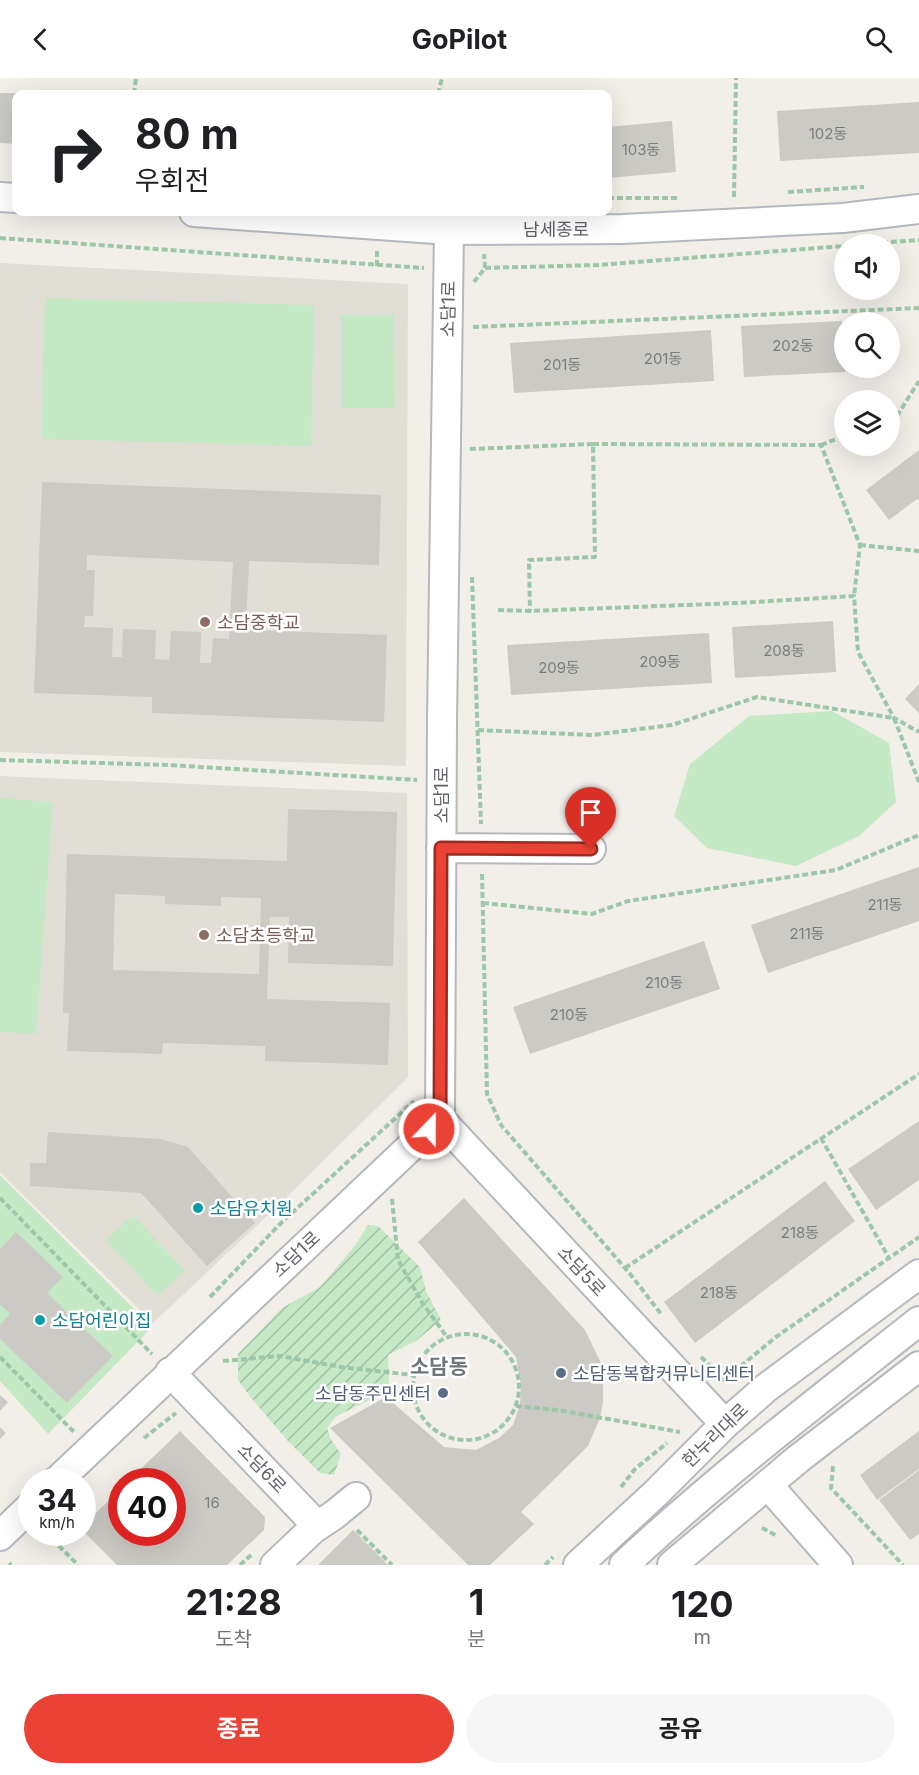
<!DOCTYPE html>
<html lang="ko">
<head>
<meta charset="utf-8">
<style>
  body { margin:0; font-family:Inter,"Noto Sans KR",sans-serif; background:#f6f6f6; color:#202124; height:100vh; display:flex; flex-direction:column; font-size:22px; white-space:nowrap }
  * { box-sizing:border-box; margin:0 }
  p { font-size:20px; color:#757577 }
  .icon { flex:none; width:33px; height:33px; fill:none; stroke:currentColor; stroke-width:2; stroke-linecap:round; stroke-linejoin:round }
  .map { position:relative; height:1487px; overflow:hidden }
  .drawer { display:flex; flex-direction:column; background:#fff; flex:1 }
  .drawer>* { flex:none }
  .banner { position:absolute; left:12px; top:12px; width:600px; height:126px; border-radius:12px; box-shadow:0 6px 24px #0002; background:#fff; color:#202124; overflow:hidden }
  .fabs { position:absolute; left:834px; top:156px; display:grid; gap:12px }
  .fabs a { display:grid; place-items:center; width:66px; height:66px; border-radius:50%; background:#fff; box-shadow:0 6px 24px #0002; font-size:30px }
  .speed { position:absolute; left:18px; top:1390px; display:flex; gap:12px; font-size:30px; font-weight:700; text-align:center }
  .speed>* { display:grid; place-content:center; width:78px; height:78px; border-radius:50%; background:#fff; box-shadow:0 6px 24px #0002; line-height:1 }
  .speed small { font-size:15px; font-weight:400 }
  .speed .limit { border:9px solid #d22; background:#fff; color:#111 }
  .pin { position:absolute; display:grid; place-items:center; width:51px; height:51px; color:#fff; margin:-62px -26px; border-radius:50% 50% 50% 0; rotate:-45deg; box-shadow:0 0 6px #0007 }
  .pin .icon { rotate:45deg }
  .me { position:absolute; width:66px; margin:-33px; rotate:22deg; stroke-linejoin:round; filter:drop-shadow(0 0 4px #0008) }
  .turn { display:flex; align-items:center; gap:21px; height:126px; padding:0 24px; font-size:27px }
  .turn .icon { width:78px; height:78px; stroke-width:2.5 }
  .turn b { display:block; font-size:42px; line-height:51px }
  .eta { display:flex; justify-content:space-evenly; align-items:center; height:102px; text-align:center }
  .eta b { font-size:36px; font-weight:700; line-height:42px }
  .primary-button { display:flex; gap:12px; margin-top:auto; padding:12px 24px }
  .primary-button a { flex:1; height:69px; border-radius:36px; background:#ea4335; color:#fff; font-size:24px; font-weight:700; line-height:69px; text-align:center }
  .primary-button a+a { background:#f6f6f6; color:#202124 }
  header { display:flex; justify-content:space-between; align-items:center; height:78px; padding:0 24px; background:#fff; font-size:27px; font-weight:700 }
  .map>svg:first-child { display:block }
  .education { fill:#e1ded6 }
  .park { fill:#c5e8c5 }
  .garden { fill:url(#garden-furrows) }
  .building { fill:#cccac5; fill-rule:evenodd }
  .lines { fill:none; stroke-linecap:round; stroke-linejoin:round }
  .minor-casing { stroke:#b5b8bc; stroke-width:32 }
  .path { stroke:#9cc7a9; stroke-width:4; stroke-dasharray:6 3; stroke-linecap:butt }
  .minor { stroke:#fff; stroke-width:28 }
  .route-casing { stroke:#982c22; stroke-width:15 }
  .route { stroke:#ea4335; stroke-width:10 }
  .education-dot { fill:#8d6e63; stroke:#fff; stroke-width:2 }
  .culture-dot { fill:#0f9aa8; stroke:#fff; stroke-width:2 }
  .service-dot { fill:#5c6f8a; stroke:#fff; stroke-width:2 }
  .labels { text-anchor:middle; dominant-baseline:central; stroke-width:5; stroke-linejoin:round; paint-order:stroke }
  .number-label { font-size:15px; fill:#7a7d7f }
  .street-label { font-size:18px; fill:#5f6368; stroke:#fff }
  .education-label { font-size:18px; fill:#785e54; stroke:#fff; text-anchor:start }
  .culture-label { font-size:18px; fill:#0d838f; stroke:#fff; text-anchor:start }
  .service-label { font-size:18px; fill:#4e5e75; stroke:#fff; text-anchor:start }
  .quarter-label { font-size:21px; font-weight:bold; fill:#70757a; stroke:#fff }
</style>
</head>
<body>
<header><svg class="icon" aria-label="back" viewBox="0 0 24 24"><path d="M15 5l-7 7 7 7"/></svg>GoPilot<svg class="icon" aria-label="search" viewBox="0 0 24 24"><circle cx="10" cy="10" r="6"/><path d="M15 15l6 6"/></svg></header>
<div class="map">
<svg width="919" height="1487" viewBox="0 0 919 1487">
  <defs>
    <pattern id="garden-furrows" width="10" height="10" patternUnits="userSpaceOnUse" patternTransform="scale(1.5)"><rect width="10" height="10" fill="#c5e8c5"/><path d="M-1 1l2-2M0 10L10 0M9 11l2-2" fill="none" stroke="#a3c0a4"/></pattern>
  </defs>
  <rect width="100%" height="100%" fill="#f1efe8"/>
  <path class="education" d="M 0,185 L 408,206 L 406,688 L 0,674 Z
    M 0,698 L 407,715 L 408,999 L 287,1119 L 153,1245 L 0,1094 Z"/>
  <path class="park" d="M 45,220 L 314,227 L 311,368 L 41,361 Z
    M 341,237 L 394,237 L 395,330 L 341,330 Z
    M 832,633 L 889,665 L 896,724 L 859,758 L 796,788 L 707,770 L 674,738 L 690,686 L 749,638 Z
    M 0,720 L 53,724 L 36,956 L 0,954 Z
    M 0,1097 L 152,1249 L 48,1356 L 0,1303 Z
    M 133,1137 L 185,1193 L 157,1218 L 106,1162 Z"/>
  <path class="garden" d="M 368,1147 L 378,1148 L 420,1189 L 426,1213 L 441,1242 L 416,1263 L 388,1277 L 389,1302 L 387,1313 L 335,1339 L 327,1350 L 330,1360 L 341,1376 L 334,1397 L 320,1395 L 287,1362 L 252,1321 L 238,1302 L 238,1276 L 282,1230 L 320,1209 L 354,1169 Z"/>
  <path class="building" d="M 0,15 L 16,15 L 16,66 L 0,65 Z
    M 919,24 L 919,75 L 780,83 L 777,33 Z
    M 672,43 L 676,94 L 608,100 L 608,49 Z
    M 842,243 L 845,294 L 744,299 L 741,248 Z
    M 711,252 L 714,303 L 514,315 L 510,265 Z
    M 919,372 L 919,423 L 917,421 L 889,442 L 866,412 Z
    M 42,404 L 381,417 L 379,487 L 249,483 L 246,552 L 387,557 L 384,644 L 152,635 L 152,619 L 34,615 ZM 87,477 L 233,484 L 229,561 L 213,560 L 211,585 L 200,585 L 201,554 L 171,553 L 169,582 L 155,581 L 156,552 L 123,551 L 122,579 L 112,579 L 113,550 L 84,549 L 85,538 L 93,538 L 95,492 L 87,492 Z
    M 833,543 L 836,594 L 735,600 L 732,549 Z
    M 709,555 L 712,605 L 511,617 L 507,567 Z
    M 919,606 L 919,635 L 905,621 Z
    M 288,731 L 397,734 L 393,888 L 288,885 L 289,839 L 270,839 L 267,921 L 390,925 L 388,987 L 265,983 L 265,968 L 163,965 L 162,976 L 67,973 L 69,935 L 63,935 L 67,776 L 287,783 ZM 115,816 L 165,818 L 165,826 L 221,828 L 221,819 L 261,820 L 259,896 L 113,892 Z
    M 919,789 L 919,843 L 768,895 L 751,847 Z
    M 704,863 L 720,911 L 530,976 L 513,929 Z
    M 919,1043 L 919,1102 L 876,1132 L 848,1091 Z
    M 48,1054 L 160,1061 L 188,1069 L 255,1145 L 207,1188 L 141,1115 L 30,1108 L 30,1085 L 46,1085 Z
    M 825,1103 L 855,1143 L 695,1265 L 664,1224 Z
    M 464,1120 L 585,1252 L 601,1285 L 603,1305 L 603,1324 L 600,1340 L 588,1368 L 521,1434 L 534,1446 L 490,1487 L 468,1487 L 330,1350 L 386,1319 L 444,1369 L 476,1372 L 499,1360 L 513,1347 L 520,1326 L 521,1307 L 516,1279 L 418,1164 Z
    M 16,1154 L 63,1199 L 47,1215 L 113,1278 L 67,1325 L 0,1261 L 0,1247 L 10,1236 L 0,1226 L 0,1171 Z
    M 0,1317 L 8,1324 L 0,1333 Z
    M 0,1349 L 6,1355 L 0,1361 Z
    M 180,1353 L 265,1439 L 264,1452 L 227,1487 L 117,1487 L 82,1452 L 82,1448 L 122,1410 L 122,1455 L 172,1455 L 172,1404 L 127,1404 Z
    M 919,1353 L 919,1391 L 877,1422 L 860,1397 Z
    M 919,1392 L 919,1456 L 910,1462 L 879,1422 Z
    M 353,1452 L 388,1487 L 318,1487 Z"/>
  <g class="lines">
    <defs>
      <path id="minor" d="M 0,119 L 16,120
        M 194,134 L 449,152 L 622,151 L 843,140 L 919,131
        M 441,770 L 591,771
        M 440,1041 L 725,1346
        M 170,1294 L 308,1438 L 313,1451 L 275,1487
        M 56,1404 L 440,1041 L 442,643 L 449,152
        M 768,1407 L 838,1487
        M 313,1451 L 334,1437 L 356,1419
        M 0,1458 L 32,1427
        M 578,1487 L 655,1416 L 725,1346 L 766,1310 L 919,1196
        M 624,1487 C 717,1400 819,1322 919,1243
        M 672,1487 L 798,1381 L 919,1288"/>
    </defs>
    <use href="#minor" class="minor-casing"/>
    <path class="path" d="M 134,16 L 136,0
      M 438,16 L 442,0
      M 788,114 L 864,109
      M 734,119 L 736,0
      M 608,120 L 679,120
      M 0,160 L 424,190
      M 864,166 L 919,162
      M 377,188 L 377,173
      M 485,190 L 598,187 L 844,168
      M 474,204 L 485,190 L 484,176
      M 473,249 L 919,230
      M 890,343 L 895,341 L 919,303
      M 593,366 L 821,367 L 860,467 L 854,518
      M 821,367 L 844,358
      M 470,371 L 593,366 L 595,479 L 529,482 L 530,533
      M 860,467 L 919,473
      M 472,499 L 481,746
      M 498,532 L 530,533 L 738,525 L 854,518 L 858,574 L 894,640 L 919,654
      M 478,652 L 592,657 L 672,647 L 757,619 L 894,640 L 919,704
      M 0,682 L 168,687 L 417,702
      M 482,796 L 487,1016 L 501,1047 L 631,1197 L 661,1236
      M 483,825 L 592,836 L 628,823 L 836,792 L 919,757
      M 821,1060 L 889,1180
      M 0,1120 L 152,1276
      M 392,1121 L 398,1182 L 423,1226 L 447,1259
      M 625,1190 L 919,996
      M 210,1219 L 281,1145 L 414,1023
      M413 1309a53 53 0 1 1 106 0a53 53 0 1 1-106 0Z
      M 0,1279 L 74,1354
      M 701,1279 L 724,1302 L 776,1259 L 919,1159
      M 223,1283 L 280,1278 L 341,1289 L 413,1297
      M 516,1328 L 558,1332 L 680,1354
      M 144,1360 L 176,1335
      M 833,1388 L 831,1410 L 903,1487
      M 621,1409 L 635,1391 L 667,1365
      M 762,1450 L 777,1458
      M 357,1452 L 392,1487
      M 46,1455 L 78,1487
      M 9,1485 L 11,1487
      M 240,1487 L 251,1477
      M 545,1487 L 553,1479"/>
    <use href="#minor" class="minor"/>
  </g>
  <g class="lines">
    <defs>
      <path id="route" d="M 429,1051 L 440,1041 L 441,770 L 591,771"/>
    </defs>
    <use href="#route" class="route-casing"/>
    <use href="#route" class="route"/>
  </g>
  <g class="education-dot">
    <circle cx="205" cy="544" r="6"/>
    <circle cx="204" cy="857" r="6"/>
  </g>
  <g class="culture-dot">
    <circle cx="198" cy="1130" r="6"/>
    <circle cx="40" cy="1242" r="6"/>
  </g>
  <g class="service-dot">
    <circle cx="561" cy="1295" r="6"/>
    <circle cx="443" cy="1315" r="6"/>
  </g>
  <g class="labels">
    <g class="number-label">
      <text x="828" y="55">102동</text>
      <text x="641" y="71">103동</text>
      <text x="793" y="267">202동</text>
      <text x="663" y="280">201동</text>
      <text x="562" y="286">201동</text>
      <text x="784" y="572">208동</text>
      <text x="660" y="583">209동</text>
      <text x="559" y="589">209동</text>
      <text x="885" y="826">211동</text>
      <text x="807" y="855">211동</text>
      <text x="664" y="904">210동</text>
      <text x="569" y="936">210동</text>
      <text x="800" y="1154">218동</text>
      <text x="719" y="1214">218동</text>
      <text x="212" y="1424">16</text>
    </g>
    <g class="street-label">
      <text x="556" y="151">남세종로</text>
      <text transform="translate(448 231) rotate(-89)">소담1로</text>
      <text transform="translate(441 717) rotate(-90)">소담1로</text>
      <text transform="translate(296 1176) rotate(-43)">소담1로</text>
      <text transform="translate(582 1193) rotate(47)">소담5로</text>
      <text transform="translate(715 1357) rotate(-44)">한누리대로</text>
      <text transform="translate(262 1390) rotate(46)">소담6로</text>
    </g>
    <g class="education-label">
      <text x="217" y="544">소담중학교</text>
      <text x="216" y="857">소담초등학교</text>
    </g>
    <g class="culture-label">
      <text x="210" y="1130">소담유치원</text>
      <text x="52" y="1242">소담어린이집</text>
    </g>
    <g class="service-label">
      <text x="573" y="1295">소담동복합커뮤니티센터</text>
      <text x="431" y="1315" text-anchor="end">소담동주민센터</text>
    </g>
    <g class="quarter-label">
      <text x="439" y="1288">소담동</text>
    </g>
  </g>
</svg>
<div class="fabs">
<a><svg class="icon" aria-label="sound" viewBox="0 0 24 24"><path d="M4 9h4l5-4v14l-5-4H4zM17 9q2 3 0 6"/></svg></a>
<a><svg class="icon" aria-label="search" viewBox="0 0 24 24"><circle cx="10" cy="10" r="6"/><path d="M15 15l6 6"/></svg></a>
<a><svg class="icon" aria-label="layers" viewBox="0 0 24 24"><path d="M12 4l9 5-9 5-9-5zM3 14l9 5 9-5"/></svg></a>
</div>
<div class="speed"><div>34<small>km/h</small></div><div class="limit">40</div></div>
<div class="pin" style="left:591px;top:771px;background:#d93025"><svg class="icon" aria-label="arrive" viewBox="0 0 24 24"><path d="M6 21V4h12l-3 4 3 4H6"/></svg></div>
<svg class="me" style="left:429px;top:1051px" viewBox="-20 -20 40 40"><circle r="17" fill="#ea4335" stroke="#fff" stroke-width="3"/><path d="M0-11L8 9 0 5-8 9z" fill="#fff"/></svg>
<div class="banner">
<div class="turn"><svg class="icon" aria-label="right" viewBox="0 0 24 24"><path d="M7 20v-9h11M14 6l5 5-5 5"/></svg><div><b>80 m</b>우회전</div></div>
</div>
</div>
<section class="drawer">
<div class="eta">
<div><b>21:28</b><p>도착</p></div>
<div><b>1</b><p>분</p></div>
<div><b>120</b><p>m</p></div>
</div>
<div class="primary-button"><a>종료</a><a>공유</a></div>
</section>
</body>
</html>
